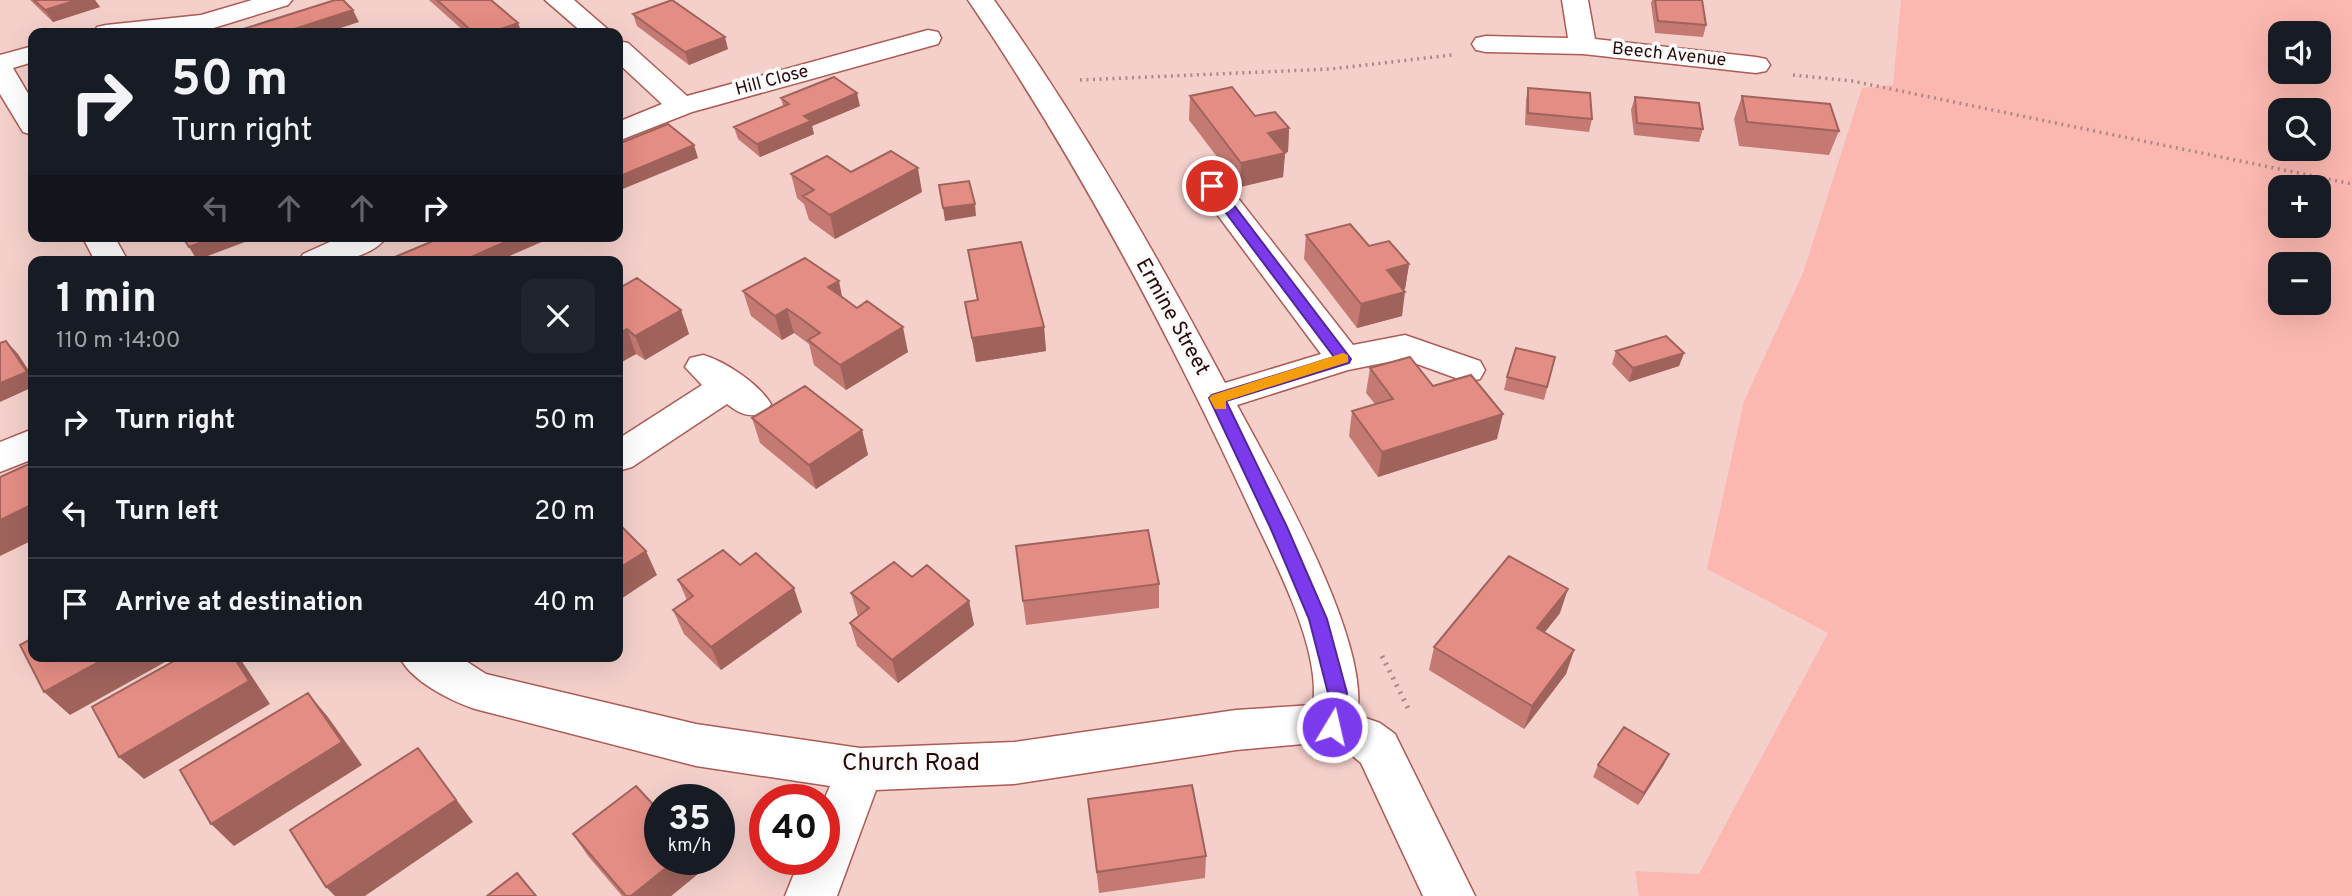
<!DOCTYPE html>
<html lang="en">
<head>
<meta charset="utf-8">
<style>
  body { margin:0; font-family:Overpass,sans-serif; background:#20242c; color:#f1f3f6; height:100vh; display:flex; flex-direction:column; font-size:26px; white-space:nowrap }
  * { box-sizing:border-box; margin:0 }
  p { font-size:23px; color:#9ea1a6 }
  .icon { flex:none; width:38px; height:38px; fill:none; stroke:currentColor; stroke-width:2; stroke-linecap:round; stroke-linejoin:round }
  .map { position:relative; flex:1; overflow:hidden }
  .side { position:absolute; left:28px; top:256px; width:595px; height:406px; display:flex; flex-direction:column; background:#171b24; border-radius:14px; box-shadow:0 7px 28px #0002 }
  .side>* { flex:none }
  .guide { position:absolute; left:28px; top:28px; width:595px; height:214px; border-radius:14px; box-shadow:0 7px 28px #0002; background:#171b24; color:#f1f3f6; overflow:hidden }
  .fabs { position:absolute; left:2268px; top:21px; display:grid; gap:14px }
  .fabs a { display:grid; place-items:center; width:63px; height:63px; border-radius:14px; background:#171b24; box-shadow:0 7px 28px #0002; font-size:35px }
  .speed { position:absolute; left:644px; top:784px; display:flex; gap:14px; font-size:35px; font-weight:700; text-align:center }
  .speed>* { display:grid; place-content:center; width:91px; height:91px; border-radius:50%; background:#171b24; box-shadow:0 7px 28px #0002; line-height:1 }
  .speed small { font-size:18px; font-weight:400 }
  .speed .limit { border:10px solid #d22; background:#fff; color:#111 }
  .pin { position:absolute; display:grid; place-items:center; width:60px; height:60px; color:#fff; margin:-30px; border:4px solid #fff; border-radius:50%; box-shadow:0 2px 7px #0007 }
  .me { position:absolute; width:77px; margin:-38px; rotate:9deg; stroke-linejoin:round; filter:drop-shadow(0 0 5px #0008) }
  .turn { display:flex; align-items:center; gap:24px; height:147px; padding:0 28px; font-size:32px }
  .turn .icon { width:91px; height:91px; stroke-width:2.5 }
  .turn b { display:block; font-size:49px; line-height:60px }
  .lanes { display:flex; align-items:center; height:66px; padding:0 28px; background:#0003; justify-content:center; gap:35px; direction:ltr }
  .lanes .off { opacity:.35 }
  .round { display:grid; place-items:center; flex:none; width:74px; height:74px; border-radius:14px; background:#20242c }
  .summary { display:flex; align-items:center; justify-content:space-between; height:119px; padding:0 28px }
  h1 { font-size:42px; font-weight:700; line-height:52px }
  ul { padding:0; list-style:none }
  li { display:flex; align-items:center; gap:21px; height:91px; padding:0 28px; border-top:2px solid #363941 }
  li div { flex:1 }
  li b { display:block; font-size:26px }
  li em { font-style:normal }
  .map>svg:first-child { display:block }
  .green { fill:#fcb8b0; fill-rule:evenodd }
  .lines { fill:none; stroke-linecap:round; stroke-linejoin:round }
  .minor-casing { stroke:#ad5b55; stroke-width:3 }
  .path-far1 { stroke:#ad8986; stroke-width:3.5; stroke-dasharray:2 4.5; stroke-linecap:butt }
  .path { stroke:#ad8986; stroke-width:5; stroke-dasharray:2 6; stroke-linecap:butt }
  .minor { fill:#fff; fill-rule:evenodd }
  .wall { fill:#c47972 }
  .shaded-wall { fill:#a0635c }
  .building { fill:#e48d84; stroke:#a0635c; stroke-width:2 }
  .route { fill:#7c3aed; stroke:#51269a; stroke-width:2 }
  .slow { fill:#f59e0b }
  .labels { text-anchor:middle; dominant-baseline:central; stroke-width:7; stroke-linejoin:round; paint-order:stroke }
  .far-street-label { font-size:18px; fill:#290908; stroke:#fbfbfb }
  .street-label { font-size:21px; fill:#290908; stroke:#fbfbfb }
  .near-street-label { font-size:24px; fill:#290908; stroke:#fbfbfb }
</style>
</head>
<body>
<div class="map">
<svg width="2352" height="896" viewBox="0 0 2352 896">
  <rect width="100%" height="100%" fill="#f5d0cb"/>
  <path class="green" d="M 1901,0 L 2352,0 L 2352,896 L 1639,896 L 1635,871 L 1699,874 L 1828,633 L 1707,569 L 1744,401 L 1803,273 L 1862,88 L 1893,85 ZM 2280,33 L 2319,33 L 2319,72 L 2280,72 ZM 2280,110 L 2319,110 L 2319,149 L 2280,149 ZM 2280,187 L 2319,187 L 2319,226 L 2280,226 ZM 2280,264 L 2319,264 L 2319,303 L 2280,303 Z"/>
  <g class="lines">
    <defs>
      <path id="minor" d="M 252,0 L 292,0 L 288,5 L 204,31 L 93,33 L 97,27 L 106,25 L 201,15 Z
        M 545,0 L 574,0 L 612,33 L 583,33 Z
        M 968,0 L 994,0 C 1080,121 1155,252 1225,383 L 1321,354 L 1196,186 L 1201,179 L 1212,177 L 1223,179 L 1353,345 L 1405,335 L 1480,361 L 1485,370 L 1480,379 L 1467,382 L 1403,359 L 1348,370 L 1237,405 C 1274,474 1371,640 1357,715 L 1380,723 L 1395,734 L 1475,896 L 1423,896 L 1361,763 L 1348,752 L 1303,744 L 1236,750 L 1014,784 L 876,790 L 837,896 L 785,896 L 800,859 L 824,859 L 824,800 L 830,786 L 696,766 L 475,709 C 449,700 411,681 399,656 L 458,656 L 486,674 L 696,724 L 860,748 L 1014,742 L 1236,710 L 1313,705 C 1321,650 1278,569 1255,520 C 1173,341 1079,163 968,0 Z
        M 1562,0 L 1588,0 L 1595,39 L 1756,57 L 1766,59 L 1770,65 L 1766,71 L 1756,73 L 1583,54 L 1486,52 L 1476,50 L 1472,44 L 1476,38 L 1486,36 L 1568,38 Z
        M 928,30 L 938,32 L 941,38 L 938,44 L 692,112 L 618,141 L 618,122 L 662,104 L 618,63 L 618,41 L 628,43 L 687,96 Z
        M 33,46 L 33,62 L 13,68 L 33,102 L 33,135 L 23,132 L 0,94 L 0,55 Z
        M 82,236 L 114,236 L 128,261 L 95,261 Z
        M 343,236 L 387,236 C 369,263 327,261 299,261 L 303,254 Z
        M 703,355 C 725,361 759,384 771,404 L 765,413 C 749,418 740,414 727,404 L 632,467 L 618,471 L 618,439 L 702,385 L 685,367 L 690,358 Z
        M 33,429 L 33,459 L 0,472 L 0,442 Z"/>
    </defs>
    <use href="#minor" class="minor-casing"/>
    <path class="path-far1" d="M 1793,75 L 1852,81 L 2352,184
      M 1080,80 L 1330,69 L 1452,55"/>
    <path class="path" d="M 1382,656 L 1408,708"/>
    <use href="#minor" class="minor"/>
  </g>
  <path class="wall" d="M 30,0 L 95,0 L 100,7 L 53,22 Z
    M 429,0 L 491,0 L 522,33 L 466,33 Z
    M 1652,0 L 1702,0 L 1706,25 L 1703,37 L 1655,33 L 1651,3 Z
    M 633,14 L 728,49 L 689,65 L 637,26 Z
    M 1528,88 L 1592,119 L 1589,132 L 1525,125 L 1526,100 Z
    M 1190,96 L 1255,116 L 1289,128 L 1288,152 L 1285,153 L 1283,177 L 1240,187 L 1189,120 Z
    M 1742,96 L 1839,131 L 1829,155 L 1739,146 L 1734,119 Z
    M 1635,97 L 1703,129 L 1699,142 L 1634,135 L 1631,110 Z
    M 781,98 L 860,106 L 812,126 L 814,134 L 760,157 L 738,139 L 734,127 L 783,106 Z
    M 851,172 L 922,192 L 835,239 L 809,220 L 804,204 L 797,198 L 791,174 Z
    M 1306,235 L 1369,246 L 1409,264 L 1405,289 L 1403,289 L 1402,316 L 1357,328 L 1304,259 Z
    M 968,250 L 1044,327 L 1046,351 L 976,362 L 965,302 L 977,300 Z
    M 618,289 L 681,310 L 689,334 L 645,360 L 636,354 L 618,364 Z
    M 743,291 L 843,298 L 857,308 L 908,352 L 846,390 L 814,365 L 809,344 L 794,333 L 782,340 L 751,316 Z
    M 1616,351 L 1684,353 L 1679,366 L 1629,382 L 1612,364 Z
    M 1555,357 L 1544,400 L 1504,390 L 1507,377 Z
    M 1370,368 L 1433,386 L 1497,439 L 1378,477 L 1349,436 L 1352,411 L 1375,404 L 1366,393 Z
    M 752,418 L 862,430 L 868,455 L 816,489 L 760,443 Z
    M 740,565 L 802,612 L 721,670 L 684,634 L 673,610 L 687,600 L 678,580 Z
    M 912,577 L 969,601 L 974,625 L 898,683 L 857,646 L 850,623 L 858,616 L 851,593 Z
    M 1159,584 L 1159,608 L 1026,625 L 1023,601 Z
    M 1560,613 L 1544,633 L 1574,650 L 1566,674 L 1524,729 L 1429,670 L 1434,647 Z
    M 1669,754 L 1663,766 L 1638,805 L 1593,777 L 1598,765 Z
    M 1088,799 L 1206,856 L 1205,878 L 1099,893 Z
    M 573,834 L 660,859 L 699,859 L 704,869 L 671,896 L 622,896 L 588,856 Z"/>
  <path class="shaded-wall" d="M 77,0 L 95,0 L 100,7 L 53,22 L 45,10 Z
    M 353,10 L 359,22 L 325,33 L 282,33 Z
    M 518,23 L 522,33 L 489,33 Z
    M 725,37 L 728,49 L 689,65 L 685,52 Z
    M 857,93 L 860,106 L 812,126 L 814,134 L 760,157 L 757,144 L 804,116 Z
    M 1289,128 L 1288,152 L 1267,157 L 1268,133 Z
    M 694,145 L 698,158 L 618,191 L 618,177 Z
    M 1285,153 L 1283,177 L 1240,187 L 1241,163 Z
    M 918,168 L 922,192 L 835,239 L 830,215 Z
    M 975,204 L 976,216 L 945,221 L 943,208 Z
    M 218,236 L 251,236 L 253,239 L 197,260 L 189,247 Z
    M 519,236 L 553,237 L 498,261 L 462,261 Z
    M 1409,264 L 1405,289 L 1384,294 L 1387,270 Z
    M 839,281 L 844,306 L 828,287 Z
    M 1405,292 L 1402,316 L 1357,328 L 1361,304 Z
    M 787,309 L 794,333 L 782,340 L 775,316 Z
    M 681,310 L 689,334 L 645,360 L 635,336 Z
    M 903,327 L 908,352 L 846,390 L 840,365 Z
    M 1044,327 L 1046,351 L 976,362 L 972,338 Z
    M 627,329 L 636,354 L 618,364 L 618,334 Z
    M 6,341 L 18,354 L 33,377 L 33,387 L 0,402 L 0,383 Z
    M 1684,353 L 1679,366 L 1629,382 L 1633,368 Z
    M 1503,414 L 1497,439 L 1378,477 L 1382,452 Z
    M 862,430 L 868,455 L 816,489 L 809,465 Z
    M 33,504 L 33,540 L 0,556 L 0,520 Z
    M 646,551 L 657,575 L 618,601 L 618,569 Z
    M 794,588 L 802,612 L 721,670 L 711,647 Z
    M 1568,589 L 1560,613 L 1529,652 L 1537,628 Z
    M 969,601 L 974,625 L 898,683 L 892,660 Z
    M 1574,650 L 1566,674 L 1524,729 L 1532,706 Z
    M 110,656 L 176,656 L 70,715 L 44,692 Z
    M 233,656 L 238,656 L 241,660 L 270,704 L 144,779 L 119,757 Z
    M 308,693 L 328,717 L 362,765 L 234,846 L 211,824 Z
    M 418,748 L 473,822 L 365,896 L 335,896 L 326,887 Z
    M 1669,754 L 1663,766 L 1638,805 L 1644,793 Z
    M 677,859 L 699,859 L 704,869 L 671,896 L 631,896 Z"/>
  <path class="building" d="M 34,0 L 77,0 L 45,10 Z
    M 335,0 L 343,0 L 353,10 L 282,33 L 243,33 L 240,30 Z
    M 437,0 L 491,0 L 518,23 L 489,33 L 474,33 Z
    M 672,0 L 725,37 L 685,52 L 633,14 Z
    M 1655,0 L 1702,0 L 1706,25 L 1658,21 Z
    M 834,77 L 857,93 L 804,116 L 811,121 L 757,144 L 734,127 L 789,104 L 781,98 Z
    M 1232,87 L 1255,116 L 1275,112 L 1289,128 L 1268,133 L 1285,153 L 1241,163 L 1190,96 Z
    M 1528,88 L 1590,93 L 1592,119 L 1528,113 Z
    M 1742,96 L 1830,104 L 1839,131 L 1747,122 Z
    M 1635,97 L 1699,103 L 1703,129 L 1637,123 Z
    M 668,124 L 694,145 L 618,177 L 618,144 Z
    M 891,151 L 918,168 L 830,215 L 803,196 L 814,190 L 791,174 L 827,156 L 851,172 Z
    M 969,181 L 975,204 L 943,208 L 939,185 Z
    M 1350,224 L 1369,246 L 1389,241 L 1409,264 L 1387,270 L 1405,292 L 1361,304 L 1306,235 Z
    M 182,236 L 218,236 L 189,247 Z
    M 445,236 L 519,236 L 462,261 L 392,261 L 390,259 Z
    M 1021,242 L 1044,327 L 972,338 L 965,302 L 978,300 L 968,250 Z
    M 805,258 L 839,281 L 828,287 L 842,297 L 857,308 L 867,301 L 903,327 L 840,365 L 808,340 L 820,333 L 803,320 L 787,309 L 775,316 L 743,291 Z
    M 637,278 L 681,310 L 635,336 L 627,329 L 618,334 L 618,289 Z
    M 1666,336 L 1684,353 L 1633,368 L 1616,351 Z
    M 6,341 L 27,372 L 0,383 L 0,343 Z
    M 1516,348 L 1555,357 L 1547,387 L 1507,377 Z
    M 1410,357 L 1433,386 L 1471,375 L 1503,414 L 1382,452 L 1352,411 L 1393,399 L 1370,368 Z
    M 805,386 L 862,430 L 809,465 L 752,418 Z
    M 33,462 L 33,504 L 0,520 L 0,477 Z
    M 618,523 L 646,551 L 618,569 Z
    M 1148,530 L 1159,584 L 1023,601 L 1016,546 Z
    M 723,550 L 740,565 L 756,553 L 794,588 L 711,647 L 673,610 L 693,596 L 678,580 Z
    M 1509,556 L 1568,589 L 1537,628 L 1574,650 L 1532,706 L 1434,647 Z
    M 894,562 L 912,577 L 927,565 L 969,601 L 892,660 L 850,623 L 869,608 L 851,593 Z
    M 33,638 L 33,656 L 110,656 L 44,692 L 20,645 Z
    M 183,656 L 233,656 L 249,681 L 119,757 L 92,707 Z
    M 308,693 L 342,742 L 211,824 L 180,770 Z
    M 1624,727 L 1669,754 L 1644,793 L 1598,765 Z
    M 418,748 L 456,800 L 326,887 L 290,830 Z
    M 1192,785 L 1206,856 L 1097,872 L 1088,799 Z
    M 636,786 L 660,812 L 660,859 L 677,859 L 631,896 L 626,896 L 573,834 Z
    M 517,873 L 536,896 L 487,896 Z"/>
  <path class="route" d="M 1208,183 L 1217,183 L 1351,359 L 1349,363 L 1226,401 L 1287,527 L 1327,619 L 1347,693 L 1339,733 L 1325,733 L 1322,727 L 1328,693 L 1309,619 L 1270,527 L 1209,398 L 1212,395 L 1334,357 L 1208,189 Z"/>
  <path class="slow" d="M 1343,353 L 1348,355 L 1348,362 L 1226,401 L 1226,409 L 1215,409 L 1209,398 L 1212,395 Z"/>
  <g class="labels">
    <g class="far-street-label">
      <text transform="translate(1669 55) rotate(6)">Beech Avenue</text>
      <text transform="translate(772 81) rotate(-15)">Hill Close</text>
    </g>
    <g class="street-label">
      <text transform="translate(1172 317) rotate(61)">Ermine Street</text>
    </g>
    <g class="near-street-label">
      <text x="911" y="764">Church Road</text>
    </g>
  </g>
</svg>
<div class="fabs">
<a><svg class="icon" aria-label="sound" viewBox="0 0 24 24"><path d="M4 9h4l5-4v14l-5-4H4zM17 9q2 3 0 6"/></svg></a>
<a><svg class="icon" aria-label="search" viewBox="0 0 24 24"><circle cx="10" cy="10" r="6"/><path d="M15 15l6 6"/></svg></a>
<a>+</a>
<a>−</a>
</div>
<div class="speed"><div>35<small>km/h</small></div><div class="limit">40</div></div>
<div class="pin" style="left:1212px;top:186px;background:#d93025"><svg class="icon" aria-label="arrive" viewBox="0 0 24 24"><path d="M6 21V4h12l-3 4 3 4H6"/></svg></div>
<svg class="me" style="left:1332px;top:727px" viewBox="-20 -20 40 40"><circle r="17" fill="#7c3aed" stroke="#fff" stroke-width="3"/><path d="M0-11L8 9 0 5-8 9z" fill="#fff"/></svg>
<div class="guide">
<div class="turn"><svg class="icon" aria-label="right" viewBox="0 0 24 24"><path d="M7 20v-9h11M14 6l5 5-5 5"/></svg><div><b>50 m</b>Turn right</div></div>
<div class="lanes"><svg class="icon off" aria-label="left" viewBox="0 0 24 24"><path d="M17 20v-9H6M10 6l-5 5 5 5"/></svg><svg class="icon off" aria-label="ahead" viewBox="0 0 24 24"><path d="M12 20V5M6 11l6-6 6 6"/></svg><svg class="icon off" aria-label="ahead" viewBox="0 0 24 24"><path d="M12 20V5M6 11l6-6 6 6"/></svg><svg class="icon" aria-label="right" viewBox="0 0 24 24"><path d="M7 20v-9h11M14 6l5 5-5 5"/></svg></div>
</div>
<section class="side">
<div class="summary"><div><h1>1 min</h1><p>110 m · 14:00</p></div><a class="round"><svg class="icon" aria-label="close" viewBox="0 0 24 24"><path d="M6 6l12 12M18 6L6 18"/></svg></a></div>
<ul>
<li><svg class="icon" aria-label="right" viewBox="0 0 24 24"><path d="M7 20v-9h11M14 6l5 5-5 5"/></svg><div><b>Turn right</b></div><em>50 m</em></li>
<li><svg class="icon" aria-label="left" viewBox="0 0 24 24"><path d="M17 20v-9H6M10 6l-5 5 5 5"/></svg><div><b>Turn left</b></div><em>20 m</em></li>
<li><svg class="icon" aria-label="arrive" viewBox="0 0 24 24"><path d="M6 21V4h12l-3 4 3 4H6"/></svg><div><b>Arrive at destination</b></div><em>40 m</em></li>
</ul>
</section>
</div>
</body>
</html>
